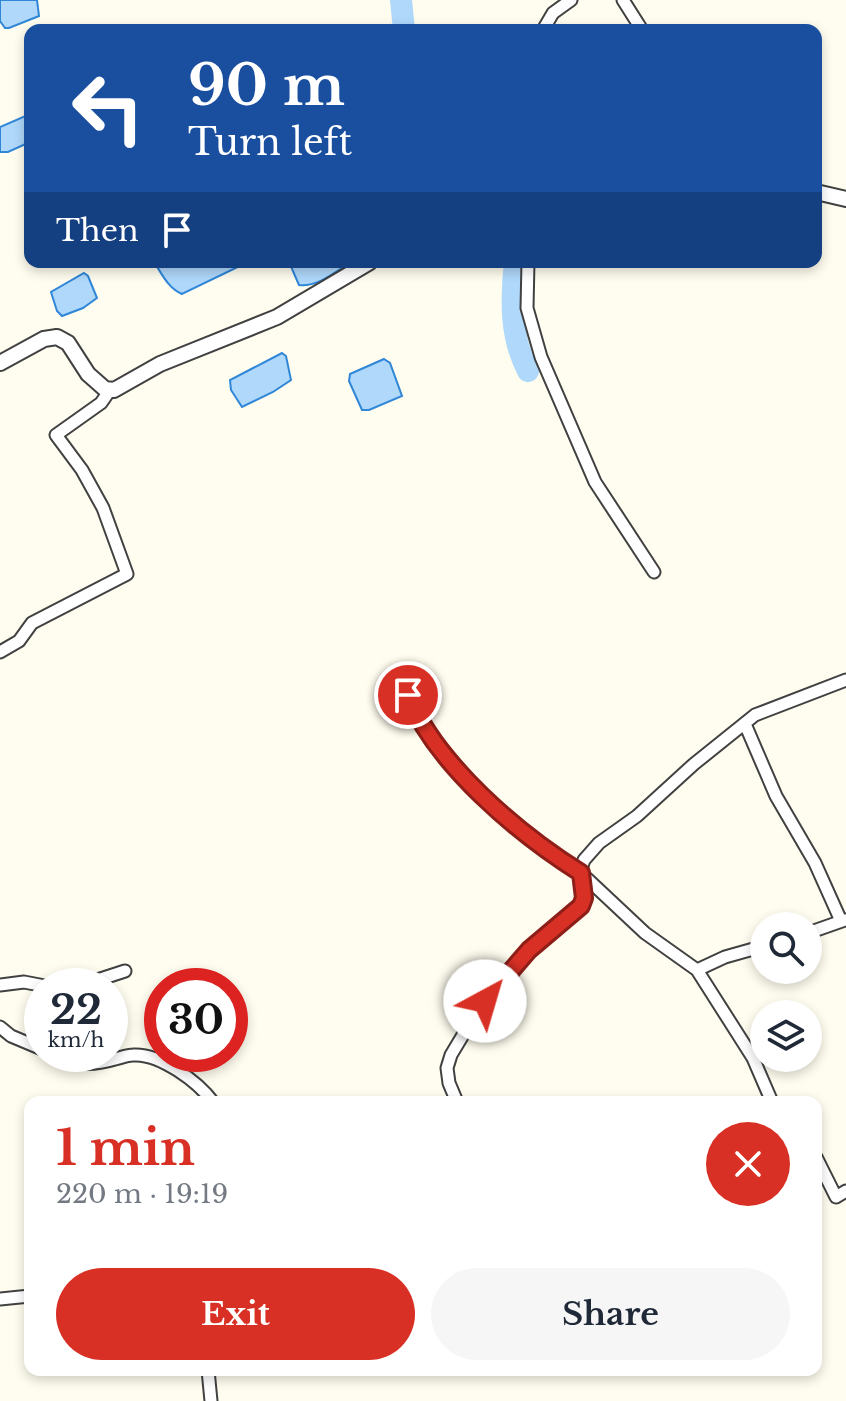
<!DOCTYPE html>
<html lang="en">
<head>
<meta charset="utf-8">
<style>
  body { margin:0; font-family:"Libre Baskerville",serif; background:#f6f6f7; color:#1f2937; height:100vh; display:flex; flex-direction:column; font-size:30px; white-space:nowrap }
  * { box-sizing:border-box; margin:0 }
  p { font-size:26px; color:#747a83 }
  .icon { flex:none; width:44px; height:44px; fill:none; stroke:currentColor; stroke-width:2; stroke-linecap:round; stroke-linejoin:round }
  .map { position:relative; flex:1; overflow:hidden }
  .panel { position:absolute; left:24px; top:1096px; width:798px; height:280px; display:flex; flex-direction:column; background:#fff; border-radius:16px; box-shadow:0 4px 12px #0003 }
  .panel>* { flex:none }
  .guide { position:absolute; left:24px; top:24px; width:798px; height:244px; border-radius:16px; box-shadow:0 4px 12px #0003; background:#1a4fa0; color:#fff; overflow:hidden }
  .fabs { position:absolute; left:750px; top:912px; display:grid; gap:16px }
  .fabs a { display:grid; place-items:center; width:72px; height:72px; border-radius:50%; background:#fff; box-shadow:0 4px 12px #0003; font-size:40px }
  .speed { position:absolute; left:24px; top:968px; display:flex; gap:16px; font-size:40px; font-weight:700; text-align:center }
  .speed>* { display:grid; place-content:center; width:104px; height:104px; border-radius:50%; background:#fff; box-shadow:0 4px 12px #0003; line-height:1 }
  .speed small { font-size:20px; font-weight:400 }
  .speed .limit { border:12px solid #d22; background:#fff; color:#111 }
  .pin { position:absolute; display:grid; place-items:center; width:68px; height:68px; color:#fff; margin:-34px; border:4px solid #fff; border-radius:50%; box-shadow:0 2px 8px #0007 }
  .me { position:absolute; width:88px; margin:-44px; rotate:39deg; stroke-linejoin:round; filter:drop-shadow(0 0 6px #0008) }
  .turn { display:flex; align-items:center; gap:28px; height:168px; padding:0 32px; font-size:36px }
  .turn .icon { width:104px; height:104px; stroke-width:2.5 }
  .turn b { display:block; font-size:56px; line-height:68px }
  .then { display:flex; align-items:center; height:76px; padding:0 32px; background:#0003; gap:16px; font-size:30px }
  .round { display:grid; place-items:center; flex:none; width:84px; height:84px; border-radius:42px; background:#f6f6f7 }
  .head { display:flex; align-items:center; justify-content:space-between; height:136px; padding:0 32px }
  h1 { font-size:48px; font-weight:700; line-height:60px; color:#d93025 }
  .button { display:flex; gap:16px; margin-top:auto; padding:16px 32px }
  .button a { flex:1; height:92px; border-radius:48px; background:#d93025; color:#fff; font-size:32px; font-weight:700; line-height:92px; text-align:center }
  .button a+a { background:#f6f6f7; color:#1f2937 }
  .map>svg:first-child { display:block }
  .water { fill:#afd8fb; stroke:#3086d7; stroke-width:2 }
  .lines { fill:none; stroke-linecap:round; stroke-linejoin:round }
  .river { stroke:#afd8fb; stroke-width:22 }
  .minor-casing { stroke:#414141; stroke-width:15 }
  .tertiary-casing { stroke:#414141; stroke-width:18 }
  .minor { stroke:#fff; stroke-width:11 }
  .tertiary { stroke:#fff; stroke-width:14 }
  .route-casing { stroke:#8d1f18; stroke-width:20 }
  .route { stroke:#d93025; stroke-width:14 }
</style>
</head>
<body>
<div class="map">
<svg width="846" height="1401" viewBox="0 0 846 1401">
  <rect width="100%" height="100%" fill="#fffdef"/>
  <path class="water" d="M 0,0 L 37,0 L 39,16 L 9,28 L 5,28 L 0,21 Z
    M 30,114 L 30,142 L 8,152 L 0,152 L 0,127 Z
    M 154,262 L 248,262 L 182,294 C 168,288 162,274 154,262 Z
    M 289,262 L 351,262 C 335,272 318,287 299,285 Z
    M 84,273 L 88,276 L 97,298 L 83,308 L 62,316 L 57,311 L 51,292 Z
    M 282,353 L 286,356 L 291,380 L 273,392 L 242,407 L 231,390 L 230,380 Z
    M 384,359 L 390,363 L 402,396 L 369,410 L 362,410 L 349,381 L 350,374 Z"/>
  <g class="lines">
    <path class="river" d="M 401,0 L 404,30
      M 515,262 C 511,300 510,337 528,371"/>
    <defs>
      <path id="minor" d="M 623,0 L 642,30
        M 543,30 L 553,13 L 571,0
        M 528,262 L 527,308 L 541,357 L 595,482 L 654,572
        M 0,652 L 19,641 L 32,623 L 127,574 L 103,508 L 82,470 L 56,435 L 101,403 L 110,390
        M 408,695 L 414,711 L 436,742 L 492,807 L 543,849 L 581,873 L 645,933 L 697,970 L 753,1058 L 772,1102
        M 745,724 L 776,796 L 815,863 L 841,921
        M 808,933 L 845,920
        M 697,970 L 725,957 L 764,946
        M 0,985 L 24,982 L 45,986
        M 61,986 L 82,985 L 125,971
        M 0,1027 L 11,1036 L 42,1049
        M 53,1054 C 75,1065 91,1066 115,1059 C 120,1058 127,1055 133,1055 C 160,1053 198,1082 213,1102
        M 457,1102 L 449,1083 L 447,1068 L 451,1055 L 475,1015 L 495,987 L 529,950 L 581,906 L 584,898 L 581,869 L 584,860 L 599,843 L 637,816 L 694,764 L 755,715 L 846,680
        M 816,1157 L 836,1197 L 846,1191
        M 0,1299 L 30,1296
        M 208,1370 L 211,1401"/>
      <path id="tertiary" d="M 816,192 L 846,199
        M 0,363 L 44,339 L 57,337 L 68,343 L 88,374 L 105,389 L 114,390 L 160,364 L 277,317 L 370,262"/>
    </defs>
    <use href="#minor" class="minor-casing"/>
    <use href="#tertiary" class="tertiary-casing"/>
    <use href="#minor" class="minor"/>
    <use href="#tertiary" class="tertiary"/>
  </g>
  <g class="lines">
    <defs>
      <path id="route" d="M 408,695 C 436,765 519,834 581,873 L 584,898 L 581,906 L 529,950 L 485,1001"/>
    </defs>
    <use href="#route" class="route-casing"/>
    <use href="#route" class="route"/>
  </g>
</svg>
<div class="fabs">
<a><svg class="icon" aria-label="search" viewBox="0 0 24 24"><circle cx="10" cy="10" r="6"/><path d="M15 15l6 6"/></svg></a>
<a><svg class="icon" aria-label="layers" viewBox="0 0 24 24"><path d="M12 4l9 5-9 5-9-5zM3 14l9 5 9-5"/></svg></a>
</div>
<div class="speed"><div>22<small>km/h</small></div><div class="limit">30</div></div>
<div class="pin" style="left:408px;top:695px;background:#d93025"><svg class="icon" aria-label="arrive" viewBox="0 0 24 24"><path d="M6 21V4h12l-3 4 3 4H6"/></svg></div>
<svg class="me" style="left:485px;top:1001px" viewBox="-20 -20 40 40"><circle r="19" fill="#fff"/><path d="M0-13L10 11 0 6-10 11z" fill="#d93025"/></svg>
<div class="guide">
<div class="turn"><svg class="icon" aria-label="left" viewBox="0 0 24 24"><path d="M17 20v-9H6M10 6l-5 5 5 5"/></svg><div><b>90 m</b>Turn left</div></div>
<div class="then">Then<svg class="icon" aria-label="arrive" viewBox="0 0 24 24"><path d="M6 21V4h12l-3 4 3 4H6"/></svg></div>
</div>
<section class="panel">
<div class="head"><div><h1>1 min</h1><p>220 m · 19:19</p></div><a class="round" style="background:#d93025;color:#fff"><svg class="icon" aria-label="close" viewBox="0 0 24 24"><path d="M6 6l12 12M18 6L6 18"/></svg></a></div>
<div class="button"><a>Exit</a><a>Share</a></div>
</section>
</div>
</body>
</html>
